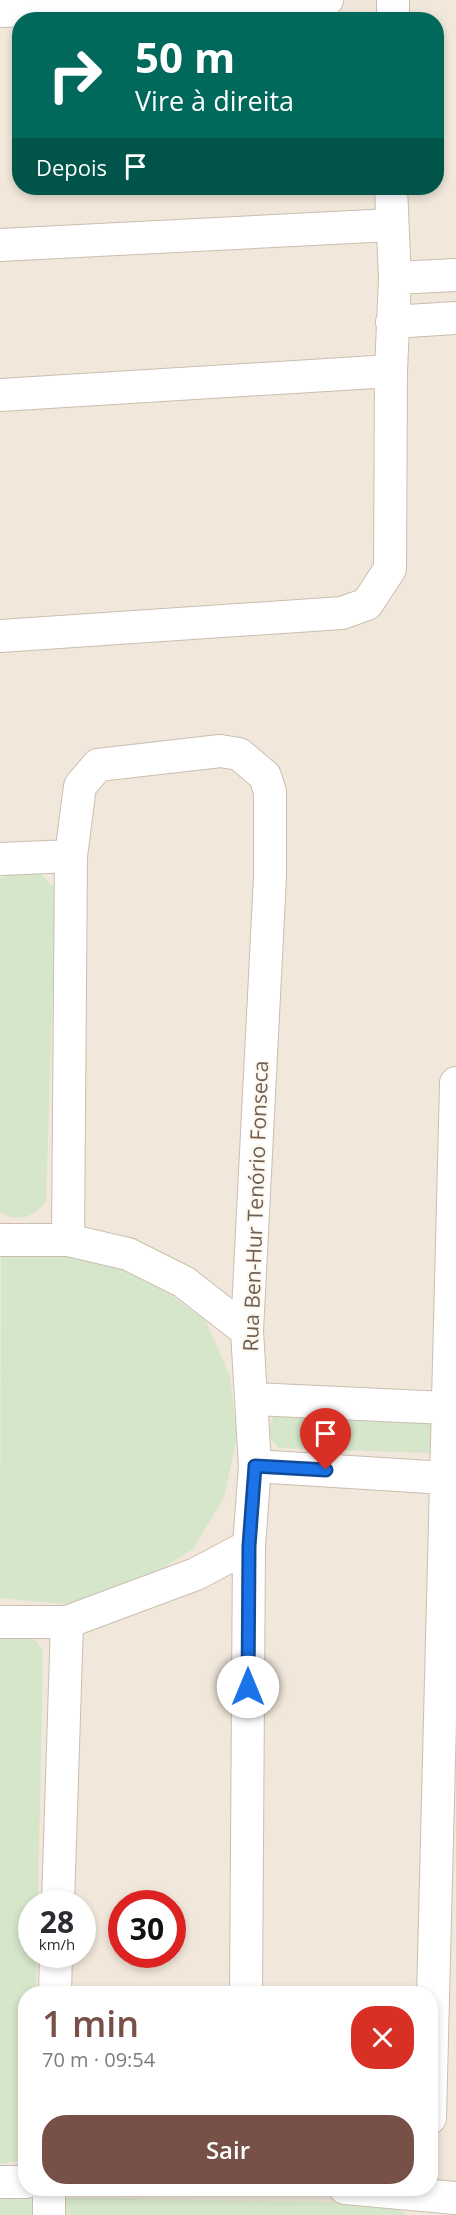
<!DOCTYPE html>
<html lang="pt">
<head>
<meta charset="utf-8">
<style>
  body { margin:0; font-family:"Open Sans",sans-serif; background:#f2f2f3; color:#2b2b33; height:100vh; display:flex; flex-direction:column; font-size:22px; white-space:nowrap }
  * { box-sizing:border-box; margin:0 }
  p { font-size:20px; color:#7c7c81 }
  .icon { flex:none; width:33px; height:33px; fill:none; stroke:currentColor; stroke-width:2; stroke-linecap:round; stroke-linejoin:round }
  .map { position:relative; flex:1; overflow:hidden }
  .panel { position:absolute; left:18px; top:1986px; width:420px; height:210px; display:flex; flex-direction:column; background:#fff; border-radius:24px; box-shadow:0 3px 9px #0003 }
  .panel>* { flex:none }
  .top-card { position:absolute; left:12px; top:12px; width:432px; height:183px; border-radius:24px; box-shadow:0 3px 9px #0003; background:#00695c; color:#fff; overflow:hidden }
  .speed { position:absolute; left:18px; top:1890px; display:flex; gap:12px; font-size:30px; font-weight:700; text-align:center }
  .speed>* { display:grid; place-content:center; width:78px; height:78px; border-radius:50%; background:#fff; box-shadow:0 3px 9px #0003; line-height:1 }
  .speed small { font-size:15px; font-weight:400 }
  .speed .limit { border:9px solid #d22; background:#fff; color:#111 }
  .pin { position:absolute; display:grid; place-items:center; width:51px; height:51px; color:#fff; margin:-62px -26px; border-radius:50% 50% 50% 0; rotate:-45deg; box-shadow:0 0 6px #0007 }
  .pin .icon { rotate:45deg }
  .me { position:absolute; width:66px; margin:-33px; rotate:0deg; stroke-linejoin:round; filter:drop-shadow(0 0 4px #0008) }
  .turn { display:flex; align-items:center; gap:21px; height:126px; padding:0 24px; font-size:27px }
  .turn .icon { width:78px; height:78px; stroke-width:2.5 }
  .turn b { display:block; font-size:42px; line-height:51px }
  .then { display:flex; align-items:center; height:57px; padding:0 24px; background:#0003; gap:12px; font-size:22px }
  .round { display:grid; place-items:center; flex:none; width:63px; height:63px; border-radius:24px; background:#f2f2f3 }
  .summary { display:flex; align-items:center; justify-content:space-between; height:102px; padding:0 24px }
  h1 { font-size:36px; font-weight:600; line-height:45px; color:#775147 }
  .primary-button { display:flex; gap:12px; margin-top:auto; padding:12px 24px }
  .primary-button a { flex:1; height:69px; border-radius:24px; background:#775147; color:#fff; font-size:24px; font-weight:600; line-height:69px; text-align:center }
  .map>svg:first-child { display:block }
  .residential { fill:#f1e7da; fill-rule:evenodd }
  .green { fill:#d5e6ca }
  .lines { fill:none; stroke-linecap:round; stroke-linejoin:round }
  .minor-casing { stroke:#cbbeb1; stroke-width:34 }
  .minor { stroke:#fff; stroke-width:32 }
  .route-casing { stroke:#114b97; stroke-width:15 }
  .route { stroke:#1a73e8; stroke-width:10 }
  .labels { text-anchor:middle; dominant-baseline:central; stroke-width:4.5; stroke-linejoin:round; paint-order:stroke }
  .street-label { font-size:21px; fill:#725e51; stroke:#fdf9f1 }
</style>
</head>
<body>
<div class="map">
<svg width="456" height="2215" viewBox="0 0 456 2215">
  <rect width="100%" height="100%" fill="#faf5eb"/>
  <path class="residential" d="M 0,0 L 456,0 L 456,2215 L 0,2215 ZM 20,20 L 436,20 L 436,188 L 20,188 ZM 32,1904 L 82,1904 L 82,1954 L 32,1954 ZM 122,1904 L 172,1904 L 172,1954 L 122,1954 ZM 26,1994 L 430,1994 L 430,2188 L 26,2188 Z"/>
  <path class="green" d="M 31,870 L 41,874 L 56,890 L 46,1201 C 34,1218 19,1222 0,1213 L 0,879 L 10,872 Z
    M 1,1253 L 75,1253 L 145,1277 L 205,1320 L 230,1376 L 237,1437 L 224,1497 L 193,1549 L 133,1587 L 64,1604 L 0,1598 Z
    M 275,1415 L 433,1423 L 434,1448 L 429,1453 L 278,1448 L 269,1436 L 271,1421 Z
    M 0,1632 L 30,1634 L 43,1650 L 38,1903 L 32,1904 L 32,1954 L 37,1955 L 36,1993 L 26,1994 L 25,2155 L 17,2161 L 0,2164 Z
    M 24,2198 L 34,2204 L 38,2215 L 0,2215 L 0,2199 Z
    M 68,2198 L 394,2203 L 407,2215 L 56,2215 L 63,2202 Z"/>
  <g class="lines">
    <defs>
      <path id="minor" d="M 0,11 L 327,0
        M 393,20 L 393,0
        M 0,245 L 391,225
        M 395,278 L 456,275
        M 392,322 L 456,318
        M 0,395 L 391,371
        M 0,636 L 342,613 L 367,604 L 390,569 L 391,371 L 395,278 L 391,188
        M 0,859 L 71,856
        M 0,1240 L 68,1240 L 128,1254 L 184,1282 L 247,1331
        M 68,1240 L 71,856 L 80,786 L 98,765 L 220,751 L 239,754 L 265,776 L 270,792 L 270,877 L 247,1331 L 255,1466 L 249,1546 L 246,1994
        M 252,1399 L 446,1408
        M 255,1466 L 445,1478
        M 0,1622 L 67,1622 L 196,1574 L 249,1546
        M 58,1904 L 67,1622
        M 55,1994 L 56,1954
        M 430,2118 L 456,1083
        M 0,2182 L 26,2182
        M 345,2188 L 456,2198
        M 49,2215 L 49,2188"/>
    </defs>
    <use href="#minor" class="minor-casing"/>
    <use href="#minor" class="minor"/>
  </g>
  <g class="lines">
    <defs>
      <path id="route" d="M 248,1687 L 249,1546 L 255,1466 L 326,1470"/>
    </defs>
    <use href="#route" class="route-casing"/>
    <use href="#route" class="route"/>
  </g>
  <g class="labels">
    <g class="street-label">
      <text transform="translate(255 1206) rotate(-88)">Rua Ben-Hur Tenório Fonseca</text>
    </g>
  </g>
</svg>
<div class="speed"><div>28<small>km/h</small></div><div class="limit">30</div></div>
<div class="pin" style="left:326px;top:1470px;background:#d93025"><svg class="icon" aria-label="arrive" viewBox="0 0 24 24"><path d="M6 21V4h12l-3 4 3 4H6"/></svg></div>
<svg class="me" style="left:248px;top:1687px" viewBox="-20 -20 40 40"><circle r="19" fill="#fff"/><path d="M0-13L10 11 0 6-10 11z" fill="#1a73e8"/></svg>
<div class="top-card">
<div class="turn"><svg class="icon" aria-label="right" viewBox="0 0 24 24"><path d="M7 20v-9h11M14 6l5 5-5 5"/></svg><div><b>50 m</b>Vire à direita</div></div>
<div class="then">Depois<svg class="icon" aria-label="arrive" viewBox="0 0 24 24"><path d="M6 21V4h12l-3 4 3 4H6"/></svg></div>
</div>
<section class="panel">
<div class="summary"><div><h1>1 min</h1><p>70 m · 09:54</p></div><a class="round" style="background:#d93025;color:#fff"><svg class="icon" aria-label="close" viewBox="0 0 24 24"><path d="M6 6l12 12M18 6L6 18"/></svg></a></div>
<div class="primary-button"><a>Sair</a></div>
</section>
</div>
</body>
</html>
